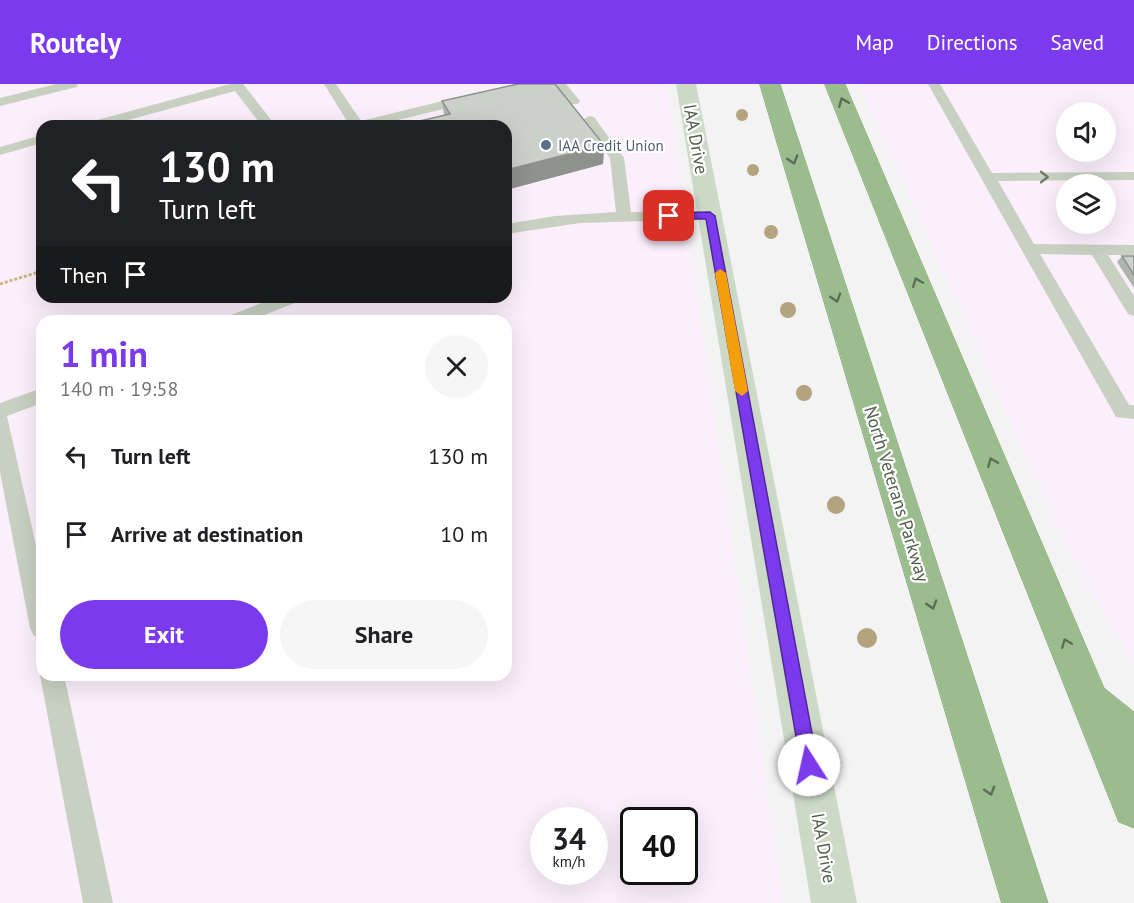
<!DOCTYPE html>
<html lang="en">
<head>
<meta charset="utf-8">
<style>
  body { margin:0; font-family:"PT Sans",sans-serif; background:#f6f6f6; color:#202124; height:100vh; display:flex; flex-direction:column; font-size:22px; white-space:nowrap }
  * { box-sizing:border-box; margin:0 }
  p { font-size:20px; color:#757577 }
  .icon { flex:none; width:33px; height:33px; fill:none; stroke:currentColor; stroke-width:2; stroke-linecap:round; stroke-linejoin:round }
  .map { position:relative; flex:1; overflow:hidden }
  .drawer { position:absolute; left:36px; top:231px; width:476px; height:366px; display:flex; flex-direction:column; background:#fff; border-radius:18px; box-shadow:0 6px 24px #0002 }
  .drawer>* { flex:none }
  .guide { position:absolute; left:36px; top:36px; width:476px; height:183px; border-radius:18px; box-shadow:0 6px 24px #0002; background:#202124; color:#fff; overflow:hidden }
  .fabs { position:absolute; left:1056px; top:18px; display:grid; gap:12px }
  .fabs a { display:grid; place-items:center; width:60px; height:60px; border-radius:50%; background:#fff; box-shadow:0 6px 24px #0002; font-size:30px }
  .speed { position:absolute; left:530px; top:723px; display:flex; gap:12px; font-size:30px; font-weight:700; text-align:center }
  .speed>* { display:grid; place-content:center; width:78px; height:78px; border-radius:50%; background:#fff; box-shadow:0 6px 24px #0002; line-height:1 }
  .speed small { font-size:15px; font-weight:400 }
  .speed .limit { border:3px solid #111; border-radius:9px; background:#fff; color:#111 }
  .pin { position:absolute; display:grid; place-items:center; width:51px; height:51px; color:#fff; margin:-26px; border-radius:12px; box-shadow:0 3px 9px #0006 }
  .me { position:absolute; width:66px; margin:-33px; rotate:350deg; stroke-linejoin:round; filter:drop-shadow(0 0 4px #0008) }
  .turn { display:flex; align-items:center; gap:21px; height:126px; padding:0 24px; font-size:27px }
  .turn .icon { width:78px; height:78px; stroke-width:2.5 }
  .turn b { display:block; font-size:42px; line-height:51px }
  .then { display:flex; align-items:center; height:57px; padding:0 24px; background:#0003; gap:12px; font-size:22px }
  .round { display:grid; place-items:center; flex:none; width:63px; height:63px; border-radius:32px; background:#f6f6f6 }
  .overview { display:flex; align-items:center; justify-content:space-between; height:102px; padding:0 24px }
  h1 { font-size:36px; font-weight:600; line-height:45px; color:#7c3aed }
  .action { display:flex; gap:12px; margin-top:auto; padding:12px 24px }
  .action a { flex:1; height:69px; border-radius:36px; background:#7c3aed; color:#fff; font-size:24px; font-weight:600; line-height:69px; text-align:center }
  .action a+a { background:#f6f6f6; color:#202124 }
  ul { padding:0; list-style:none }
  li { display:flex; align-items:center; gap:18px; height:78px; padding:0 24px }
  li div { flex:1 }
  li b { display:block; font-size:22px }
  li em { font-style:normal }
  header { display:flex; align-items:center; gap:36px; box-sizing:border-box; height:84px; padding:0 30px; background:#7c3aed; color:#fff }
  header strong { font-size:28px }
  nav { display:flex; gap:33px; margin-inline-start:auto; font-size:21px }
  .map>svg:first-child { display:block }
  .commercial { fill:#fbeffc; fill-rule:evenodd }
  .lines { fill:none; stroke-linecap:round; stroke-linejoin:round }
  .highway-casing { stroke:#86a979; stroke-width:1 }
  .path { stroke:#cbb47e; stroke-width:3; stroke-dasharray:3 2; stroke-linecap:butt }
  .lane { fill:#c7d0c1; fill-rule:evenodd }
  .secondary { fill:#ccd9c7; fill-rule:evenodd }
  .highway { fill:#9bbd8e; fill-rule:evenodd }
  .tree { fill:#b3a37e }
  .wall { fill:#afb4ae }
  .shaded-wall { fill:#8e928d }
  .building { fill:#cbd1ca; stroke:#8e928d; stroke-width:1.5 }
  .oneway { stroke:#5d6d55 }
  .oneway2 { stroke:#6f7b68 }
  .route { fill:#7c3aed; stroke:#51269a; stroke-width:1.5 }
  .slow { fill:#f59e0b }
  .service-dot { fill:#5c6f8a; stroke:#fff; stroke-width:2 }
  .labels { text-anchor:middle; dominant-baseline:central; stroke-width:4.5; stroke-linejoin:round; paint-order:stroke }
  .far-service-label { font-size:15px; fill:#4e5e75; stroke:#fff; text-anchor:start }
  .street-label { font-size:18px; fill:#525f4b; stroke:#fff }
</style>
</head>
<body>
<header>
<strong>Routely</strong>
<nav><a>Map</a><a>Directions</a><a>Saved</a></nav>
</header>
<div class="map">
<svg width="1134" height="819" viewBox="0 0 1134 819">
  <rect width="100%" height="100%" fill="#f3f3f4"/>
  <path class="commercial" d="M 0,0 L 667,0 L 783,819 L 0,819 ZM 42,42 L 506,42 L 506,213 L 42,213 ZM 42,237 L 506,237 L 506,591 L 42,591 ZM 543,736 L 594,736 L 594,788 L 543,788 ZM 633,736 L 684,736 L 684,788 L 633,788 Z
    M 859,0 L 1134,0 L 1134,582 L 1068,465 ZM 1066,28 L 1106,28 L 1106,68 L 1066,68 ZM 1066,100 L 1106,100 L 1106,140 L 1066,140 Z"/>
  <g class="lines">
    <defs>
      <path id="highway" d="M 760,0 L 780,0 L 1048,819 L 1002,819 Z
        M 825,0 L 845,0 L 1104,604 L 1134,628 L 1134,744 L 1119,738 Z"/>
    </defs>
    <use href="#highway" class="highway-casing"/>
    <path class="path" d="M 0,200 L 42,187"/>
    <path class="lane" d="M 56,0 L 78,0 L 77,3 L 0,22 L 0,14 Z
      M 230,0 L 243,0 L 276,42 L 262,42 L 235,7 L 106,42 L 84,42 L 86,39 Z
      M 324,0 L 336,0 L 361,37 L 471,10 L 478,14 L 476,17 L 374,42 L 350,42 Z
      M 553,0 L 566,0 L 580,17 L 578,20 L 568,20 Z
      M 928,0 L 940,0 L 992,89 L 1134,88 L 1134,96 L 998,97 L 1034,160 L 1134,161 L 1134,171 L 1108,171 L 1134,212 L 1134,232 L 1128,230 L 1092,171 L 1040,170 L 1129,321 L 1134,321 L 1134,335 L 1116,333 Z
      M 589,32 L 594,33 L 624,74 L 631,128 L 710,127 L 718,132 L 715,135 L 580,139 L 506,150 L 506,140 L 555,132 L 616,128 L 610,74 L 582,36 Z
      M 42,51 L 42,59 L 0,71 L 0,63 Z
      M 277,213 L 303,213 L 300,217 L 249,237 L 223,237 L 226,233 Z
      M 42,304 L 42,319 L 7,332 L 42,488 L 42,555 L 34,552 L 30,544 L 0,388 L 0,319 Z
      M 42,586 L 42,591 L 64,591 L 113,819 L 83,819 L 40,591 Z"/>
    <path class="secondary" d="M 676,0 L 696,0 L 857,819 L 811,819 Z"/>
    <use href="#highway" class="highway"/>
  </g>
  <g class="tree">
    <circle cx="742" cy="31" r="6"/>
    <circle cx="753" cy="86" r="6"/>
    <circle cx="771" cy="148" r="7"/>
    <circle cx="788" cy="226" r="8"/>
    <circle cx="804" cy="309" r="8"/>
    <circle cx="836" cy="421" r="9"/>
    <circle cx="867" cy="554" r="10"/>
  </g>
  <path class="wall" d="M 442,17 L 604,61 L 603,80 L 506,106 L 506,42 L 444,31 Z
    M 1122,172 L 1134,172 L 1134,204 L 1117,178 Z"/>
  <path class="shaded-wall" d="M 604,61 L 603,80 L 506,106 L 506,86 Z"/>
  <path class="building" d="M 518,0 L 555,0 L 604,61 L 506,86 L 506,42 L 398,42 L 450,30 L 442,17 Z
    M 1122,172 L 1134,172 L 1134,191 Z"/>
  <defs><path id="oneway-chevron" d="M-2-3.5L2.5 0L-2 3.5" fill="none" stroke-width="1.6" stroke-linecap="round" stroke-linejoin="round" transform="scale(1.5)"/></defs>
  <g class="oneway">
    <use href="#oneway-chevron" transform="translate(843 18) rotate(-112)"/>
    <use href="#oneway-chevron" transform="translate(793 76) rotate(73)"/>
    <use href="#oneway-chevron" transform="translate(917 198) rotate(-112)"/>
    <use href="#oneway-chevron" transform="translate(836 214) rotate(73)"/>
    <use href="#oneway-chevron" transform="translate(992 378) rotate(-112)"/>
    <use href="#oneway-chevron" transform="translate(932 521) rotate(73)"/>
    <use href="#oneway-chevron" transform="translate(1066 559) rotate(-112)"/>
    <use href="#oneway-chevron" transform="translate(990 707) rotate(73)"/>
  </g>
  <use class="oneway2" href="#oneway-chevron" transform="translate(1044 93)"/>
  <path class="route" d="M 710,128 L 715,132 L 818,681 L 815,688 L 809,690 L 803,688 L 801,681 L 706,135 L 669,135 L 664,132 L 669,129 Z"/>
  <path class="slow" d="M 720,185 L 726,189 L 748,307 L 742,312 L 735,307 L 715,189 Z"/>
  <circle class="service-dot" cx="546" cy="61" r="6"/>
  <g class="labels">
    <g class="far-service-label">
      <text x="558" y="61">IAA Credit Union</text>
    </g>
    <g class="street-label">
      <text transform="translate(696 55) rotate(80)">IAA Drive</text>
      <text transform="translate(897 410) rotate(73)">North Veterans Parkway</text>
      <text transform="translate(824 764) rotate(80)">IAA Drive</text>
    </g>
  </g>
</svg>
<div class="fabs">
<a><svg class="icon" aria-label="sound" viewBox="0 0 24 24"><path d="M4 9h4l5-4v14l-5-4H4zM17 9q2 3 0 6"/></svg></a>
<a><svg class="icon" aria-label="layers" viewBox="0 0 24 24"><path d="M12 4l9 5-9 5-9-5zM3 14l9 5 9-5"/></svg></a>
</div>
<div class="speed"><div>34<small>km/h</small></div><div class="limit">40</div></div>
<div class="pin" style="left:669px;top:132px;background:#d93025"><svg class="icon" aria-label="arrive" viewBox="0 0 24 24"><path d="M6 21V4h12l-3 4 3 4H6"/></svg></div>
<svg class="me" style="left:809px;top:681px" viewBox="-20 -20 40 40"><circle r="19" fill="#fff"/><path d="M0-13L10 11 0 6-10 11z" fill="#7c3aed"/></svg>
<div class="guide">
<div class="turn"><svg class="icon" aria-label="left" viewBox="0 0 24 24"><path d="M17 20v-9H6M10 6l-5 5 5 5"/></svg><div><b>130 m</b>Turn left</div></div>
<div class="then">Then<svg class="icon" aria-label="arrive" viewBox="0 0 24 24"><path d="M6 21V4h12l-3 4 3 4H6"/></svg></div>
</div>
<section class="drawer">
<div class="overview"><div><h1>1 min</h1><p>140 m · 19:58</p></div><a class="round"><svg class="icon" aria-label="close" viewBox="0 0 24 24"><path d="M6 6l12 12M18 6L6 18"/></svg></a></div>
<ul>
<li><svg class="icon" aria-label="left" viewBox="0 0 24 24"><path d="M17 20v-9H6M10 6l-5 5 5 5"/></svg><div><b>Turn left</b></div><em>130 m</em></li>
<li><svg class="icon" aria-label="arrive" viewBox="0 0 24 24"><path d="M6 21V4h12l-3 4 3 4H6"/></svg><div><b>Arrive at destination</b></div><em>10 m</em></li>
</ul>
<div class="action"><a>Exit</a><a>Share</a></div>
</section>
</div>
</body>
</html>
